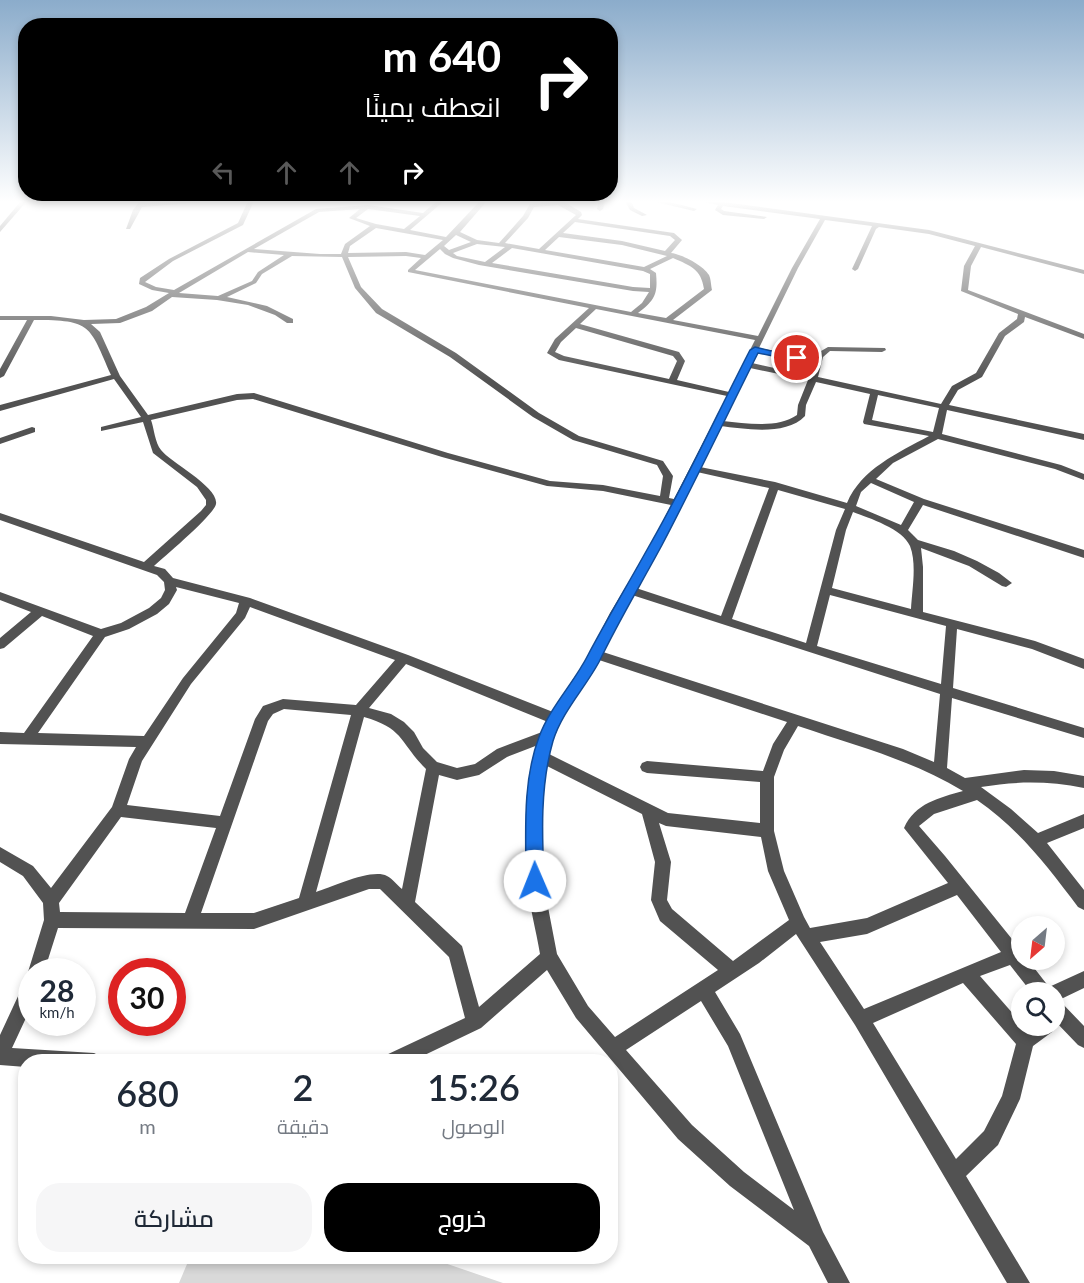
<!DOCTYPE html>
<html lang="ar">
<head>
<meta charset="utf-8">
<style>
  body { margin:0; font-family:Lato,Cairo,sans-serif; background:#f6f6f7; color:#1f2937; direction:rtl; height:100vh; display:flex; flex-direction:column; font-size:22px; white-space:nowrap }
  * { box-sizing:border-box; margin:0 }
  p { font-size:20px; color:#747a83 }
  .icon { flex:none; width:33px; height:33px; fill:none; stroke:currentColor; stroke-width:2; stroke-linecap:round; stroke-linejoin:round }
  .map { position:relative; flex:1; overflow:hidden; direction:ltr }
  .sheet { position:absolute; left:18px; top:1054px; width:600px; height:210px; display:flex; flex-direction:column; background:#fff; border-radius:24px; box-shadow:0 3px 9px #0003; direction:rtl }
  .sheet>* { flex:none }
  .guide { position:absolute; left:18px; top:18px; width:600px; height:183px; border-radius:24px; box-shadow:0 3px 9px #0003; direction:rtl; background:#000; color:#fff; overflow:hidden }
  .needle { width:39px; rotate:208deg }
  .tools { position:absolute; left:1011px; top:916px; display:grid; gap:12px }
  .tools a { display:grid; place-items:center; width:54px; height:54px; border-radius:50%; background:#fff; box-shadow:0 3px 9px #0003; font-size:30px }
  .speed { position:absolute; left:18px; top:958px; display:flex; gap:12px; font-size:30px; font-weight:700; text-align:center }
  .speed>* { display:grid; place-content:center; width:78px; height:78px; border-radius:50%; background:#fff; box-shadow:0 3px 9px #0003; line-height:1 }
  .speed small { font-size:15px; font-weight:400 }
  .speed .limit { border:9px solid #d22; background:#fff; color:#111 }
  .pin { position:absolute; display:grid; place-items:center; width:51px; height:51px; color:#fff; margin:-26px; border:3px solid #fff; border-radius:50%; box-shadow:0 2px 6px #0007 }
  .me { position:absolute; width:66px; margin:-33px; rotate:359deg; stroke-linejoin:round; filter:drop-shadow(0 0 4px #0008) }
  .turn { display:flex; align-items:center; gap:21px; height:126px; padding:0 18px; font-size:27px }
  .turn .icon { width:78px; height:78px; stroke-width:2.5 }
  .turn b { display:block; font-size:42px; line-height:51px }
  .lanes { display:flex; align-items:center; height:57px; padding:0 18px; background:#0003; justify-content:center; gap:30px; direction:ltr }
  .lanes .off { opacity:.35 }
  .eta { display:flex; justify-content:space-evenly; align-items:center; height:102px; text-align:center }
  .eta b { font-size:36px; font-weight:600; line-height:42px }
  .primary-button { display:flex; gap:12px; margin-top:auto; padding:12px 18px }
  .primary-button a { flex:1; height:69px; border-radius:24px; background:#000; color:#fff; font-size:24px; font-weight:600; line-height:69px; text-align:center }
  .primary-button a+a { background:#f6f6f7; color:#1f2937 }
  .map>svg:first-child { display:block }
  .green { fill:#d9d9d9 }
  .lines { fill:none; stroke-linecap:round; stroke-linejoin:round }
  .minor { fill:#525252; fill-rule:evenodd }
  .route { fill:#1a73e8; stroke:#114b97; stroke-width:1.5 }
</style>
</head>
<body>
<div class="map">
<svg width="1084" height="1283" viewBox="0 0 1084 1283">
  <rect width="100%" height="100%" fill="#fff"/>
  <path class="green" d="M 190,1257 L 427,1257 L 503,1283 L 179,1283 Z"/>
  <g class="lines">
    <path class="minor" d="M 21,201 L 27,201 L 0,232 L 0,226 Z
      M 140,201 L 146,201 L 144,203 L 214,201 L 142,207 L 130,229 L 126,229 L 133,210 Z
      M 248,201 L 254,201 L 243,225 L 173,261 L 145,282 L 156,287 L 174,290 L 316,209 L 368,205 L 423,213 L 437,201 L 444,201 L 410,230 L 446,237 L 480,201 L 487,201 L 460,232 L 477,240 L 499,243 L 523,216 L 530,204 L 563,201 L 581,212 L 582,215 L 578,219 L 674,233 L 682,240 L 671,253 C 681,254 703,265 709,275 C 711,279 711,286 712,290 L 673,320 L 758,336 L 792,268 L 820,219 L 723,206 L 721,209 L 724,211 L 767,217 L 764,219 L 723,215 L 715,210 L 718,205 L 698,201 L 717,201 L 929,230 L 1084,270 L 1084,274 L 981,247 L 971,266 L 968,290 L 1084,334 L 1084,339 L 1025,317 L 1024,322 L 1005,336 L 982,377 L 958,390 L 949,405 L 1084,434 L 1084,440 L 947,410 L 942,434 L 1061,465 L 1084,474 L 1084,480 L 1055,469 L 938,439 L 893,463 L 876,479 L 924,499 L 1084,550 L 1084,558 L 923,505 L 908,530 L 918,540 L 954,551 L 977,561 L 999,573 L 1012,583 L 1006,587 L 1002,586 L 969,566 L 921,548 L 923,567 L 923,612 L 1035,641 L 1084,659 L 1084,669 L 1032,649 L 957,629 L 953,688 L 1084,728 L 1084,738 L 952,698 L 947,768 L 965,778 L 1024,770 L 1054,771 L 1084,776 L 1084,788 C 1049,781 1016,781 981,787 L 1011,809 L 1038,833 L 1084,814 L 1084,828 L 1047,843 L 1084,890 L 1084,910 L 1078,907 C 1048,867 1019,829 977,800 L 934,814 L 919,826 L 945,856 L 1020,949 L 1022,960 L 1028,960 L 1049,987 L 1084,971 L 1084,988 L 1059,1000 L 1084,1026 L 1084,1048 L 1078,1045 L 1054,1020 L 1054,993 L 1032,993 L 1010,965 L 980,976 L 1022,1024 L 1022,1026 L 1026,1029 L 1031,1026 L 1055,1026 L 1052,1032 L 1033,1046 L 1020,1099 L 998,1145 L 966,1176 L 1030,1283 L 1007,1283 L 855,1025 L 796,934 L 759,963 L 715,992 L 740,1034 L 823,1232 L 850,1283 L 828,1283 L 809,1246 L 730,1186 L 678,1139 L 576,1018 L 547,970 L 481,1028 L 410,1062 L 381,1062 L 384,1056 L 465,1018 L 449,957 L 380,889 L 369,889 L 254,929 L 58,928 L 44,972 L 32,972 L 32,1005 L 12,1048 L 94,1053 L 100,1056 L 103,1062 L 26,1062 L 26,1067 L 0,1065 L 0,1035 L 26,979 L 30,977 L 28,972 L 44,920 L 43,903 L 23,876 L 0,862 L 0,847 L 33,866 L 51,888 L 112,807 L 129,759 L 136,747 L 0,744 L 0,732 L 24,733 L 93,636 L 42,616 L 4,648 L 0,649 L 0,638 L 31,612 L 0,600 L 0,592 L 101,629 L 121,623 L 149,608 L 161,598 L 165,590 L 164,582 L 157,575 L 0,520 L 0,513 L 144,562 L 201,511 L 206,505 L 206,500 L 197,487 L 153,453 L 143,422 L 101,431 L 101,427 L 141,417 L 114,379 L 0,411 L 0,405 L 111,375 C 89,325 92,320 34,320 L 4,376 L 0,378 L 0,369 L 27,320 L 0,320 L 0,316 L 51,316 L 84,320 L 116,319 L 146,307 L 169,293 L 152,290 L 139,284 L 140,278 L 169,259 L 238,223 ZM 558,205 L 576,215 L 539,249 L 505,243 L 528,218 L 534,207 ZM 360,209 L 349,218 L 370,226 L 345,244 L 341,254 L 320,254 L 254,249 L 319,212 ZM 368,209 L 420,216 L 404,229 L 376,224 L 356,218 ZM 825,220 L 872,226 L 852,269 L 855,271 L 858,269 L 876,229 L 879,227 L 929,234 L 975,246 L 964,266 L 961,291 L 1018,314 L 1017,319 L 999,333 L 976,373 L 952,386 L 941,404 L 818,377 L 823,357 L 830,351 L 882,352 L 886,350 L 885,348 L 828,347 L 816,354 L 814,359 L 759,348 L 798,268 ZM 575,222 L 670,236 L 675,240 L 665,251 L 622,241 L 563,233 ZM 376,228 L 443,240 L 425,255 L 406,252 L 348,253 L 350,246 ZM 456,235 L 471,242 L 449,250 L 444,246 ZM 559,237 L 622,245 L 667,256 L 644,267 L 545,250 ZM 477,244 L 505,247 L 485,262 L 457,256 L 453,253 ZM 512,248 L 643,271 L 650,274 L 650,288 L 633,287 L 492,263 ZM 440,249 L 445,254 L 453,258 L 479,265 L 633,291 L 649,292 L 642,303 L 631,312 L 415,270 ZM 248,252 L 284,255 L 258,272 L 252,281 L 218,296 L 179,293 ZM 292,256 L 342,257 L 355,288 L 376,313 L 450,357 L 533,417 L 573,440 L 657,465 L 663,476 L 660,496 L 603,485 L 550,481 L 448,453 L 254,393 L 237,394 L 148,415 L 120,376 L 100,332 L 91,324 L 120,323 L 152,311 L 172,297 L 217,300 L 248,305 L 275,315 L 287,323 L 293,323 L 293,319 L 267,306 L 227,297 L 256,283 L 262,274 ZM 406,256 L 421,258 L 408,270 L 408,272 L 589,308 L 555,339 L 547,353 L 559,360 L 727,396 L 674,499 L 669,498 L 673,476 L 663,461 L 579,436 L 539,413 L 456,353 L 382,309 L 361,287 L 348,257 ZM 673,258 C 691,266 701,269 704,289 L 666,318 L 638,313 C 655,300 658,294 656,273 L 650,269 ZM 596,309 L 755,340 L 729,392 L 677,380 L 685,361 L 679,352 L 580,324 ZM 576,328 L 673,356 L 677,361 L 669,379 L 564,356 L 555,352 L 561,342 ZM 757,353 L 813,363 L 810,376 L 752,363 ZM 750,368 L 808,380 L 798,405 L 797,415 C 777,429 746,423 723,421 ZM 816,382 L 870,394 L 863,422 L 864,424 L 929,436 C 898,453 861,469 847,503 L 775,482 L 700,467 L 720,426 C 746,429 786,436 805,416 L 806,405 ZM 878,395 L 939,408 L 933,432 L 872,420 ZM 253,399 L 442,457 L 547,486 L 603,491 L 671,505 L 650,547 L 610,613 L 583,667 L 573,679 L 553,712 L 408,655 L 250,598 L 173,578 L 165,569 L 154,566 C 165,556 214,515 216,504 C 219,487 170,462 161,450 C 155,443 154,428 151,420 L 237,400 ZM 697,472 L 769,488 L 721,616 L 636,588 L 660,547 ZM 871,483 L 914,502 L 901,525 L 856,506 L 861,492 ZM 778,490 L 845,509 L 836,530 L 806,643 L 732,619 ZM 853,512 C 869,518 903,529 910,546 C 917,564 912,590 911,609 L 832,588 L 846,530 ZM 176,587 L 239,603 L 236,613 L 183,678 L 144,736 L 38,733 L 105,637 L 129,629 L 157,614 L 169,604 L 177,590 ZM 632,595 L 940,694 L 934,762 L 903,749 L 603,652 ZM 830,595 L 946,626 L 941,684 L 817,646 ZM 250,607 L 395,660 L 356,705 L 283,699 L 263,706 L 255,719 L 220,816 L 127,805 L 142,761 L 191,684 L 245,618 ZM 599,660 L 787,722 L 773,744 L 763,771 L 647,761 L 642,763 L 640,767 L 642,771 L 647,773 L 760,782 L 760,823 L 668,813 L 549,754 C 555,731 567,709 580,688 C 586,678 594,671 599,660 ZM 406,664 L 548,722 L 542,732 L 497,749 L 475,764 L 457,768 L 437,762 L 423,748 L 414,732 L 404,722 L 391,714 L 369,708 ZM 284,709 L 351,715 L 299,898 L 254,913 L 201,913 L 268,721 L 273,714 ZM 364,717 C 405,729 399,742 426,769 L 402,889 C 397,885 393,879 387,876 C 372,868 332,887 316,892 ZM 798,726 C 854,745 912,760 963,791 C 939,798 915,803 904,828 L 948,883 L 867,918 L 810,928 L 804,917 L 784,871 L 774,831 L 774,777 L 784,750 ZM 538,745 C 525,787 524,837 527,880 C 529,905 536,930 540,954 L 479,1007 L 462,946 L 415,902 L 439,775 L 457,780 L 479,775 L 507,757 ZM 547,766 L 642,814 L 655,862 L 651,900 L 660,921 L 718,970 L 615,1037 L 588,1006 L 557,954 L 543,881 L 541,817 ZM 121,817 L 216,828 L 185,913 L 60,912 L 59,903 ZM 659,823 L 666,826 L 761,837 L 768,871 L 789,920 L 733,961 L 672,909 L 667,900 L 671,862 ZM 957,895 L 1001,952 L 864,1009 L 820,942 L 867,934 ZM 963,983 L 1016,1044 L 1002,1096 L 984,1131 L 956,1159 L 873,1023 ZM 701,1001 L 728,1046 L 794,1210 L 744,1172 L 692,1125 L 626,1050 Z
      M 599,201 L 605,201 L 603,209 L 600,211 L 597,209 Z
      M 625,201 L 631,201 L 634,208 L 647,215 L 642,216 L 630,210 Z
      M 652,201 L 666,201 L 697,209 L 694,211 Z
      M 32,427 L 35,428 L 35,432 L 0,444 L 0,438 Z"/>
  </g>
  <linearGradient id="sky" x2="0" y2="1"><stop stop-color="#8baccb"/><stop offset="0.53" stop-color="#fff"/><stop offset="1" stop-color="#fff" stop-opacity="0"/></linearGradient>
  <rect width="1084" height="381" fill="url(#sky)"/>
  <path class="route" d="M 755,347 L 801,358 L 797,361 L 758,353 C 726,417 695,482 662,545 C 641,584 618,622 599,662 C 585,688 562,712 553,741 C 540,786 542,834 544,881 L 541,887 L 535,889 L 529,887 L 526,881 C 526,834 522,782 539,737 C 550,707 574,683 588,655 C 607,619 628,584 648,548 C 685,484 716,416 750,350 Z"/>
</svg>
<div class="tools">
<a><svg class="needle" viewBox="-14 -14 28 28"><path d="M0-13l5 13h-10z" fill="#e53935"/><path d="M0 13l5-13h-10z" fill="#747a83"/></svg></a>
<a><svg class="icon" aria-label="search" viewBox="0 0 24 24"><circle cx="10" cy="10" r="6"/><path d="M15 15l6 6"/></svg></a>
</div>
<div class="speed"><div>28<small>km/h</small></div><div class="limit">30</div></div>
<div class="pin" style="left:797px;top:358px;background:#d93025"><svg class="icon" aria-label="arrive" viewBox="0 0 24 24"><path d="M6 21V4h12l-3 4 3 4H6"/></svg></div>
<svg class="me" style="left:535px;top:881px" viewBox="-20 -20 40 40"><circle r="19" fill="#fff"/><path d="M0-13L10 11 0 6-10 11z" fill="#1a73e8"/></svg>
<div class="guide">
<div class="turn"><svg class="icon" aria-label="right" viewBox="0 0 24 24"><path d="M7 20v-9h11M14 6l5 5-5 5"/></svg><div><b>640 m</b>انعطف يمينًا</div></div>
<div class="lanes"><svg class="icon off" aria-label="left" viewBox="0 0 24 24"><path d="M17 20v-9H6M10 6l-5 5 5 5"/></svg><svg class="icon off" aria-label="ahead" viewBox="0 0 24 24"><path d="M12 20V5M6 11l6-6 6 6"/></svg><svg class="icon off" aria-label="ahead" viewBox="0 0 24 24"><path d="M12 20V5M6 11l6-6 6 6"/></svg><svg class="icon" aria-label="right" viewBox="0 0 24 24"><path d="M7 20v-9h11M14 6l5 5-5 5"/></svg></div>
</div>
<section class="sheet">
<div class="eta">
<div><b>15:26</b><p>الوصول</p></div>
<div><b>2</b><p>دقيقة</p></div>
<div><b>680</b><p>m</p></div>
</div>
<div class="primary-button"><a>خروج</a><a>مشاركة</a></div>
</section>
</div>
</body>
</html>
